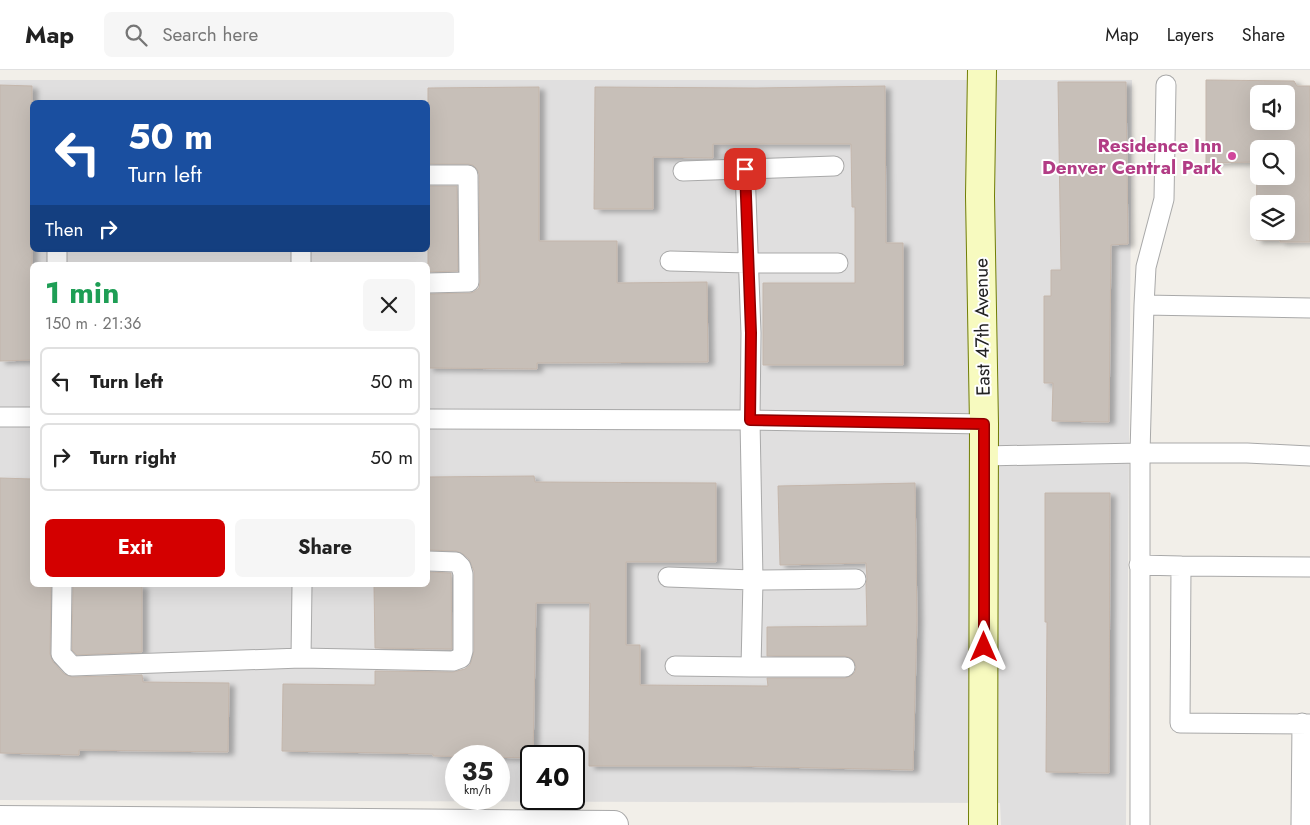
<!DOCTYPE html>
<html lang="en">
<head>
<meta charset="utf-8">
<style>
  body { margin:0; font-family:Jost,sans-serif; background:#f6f6f6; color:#222; height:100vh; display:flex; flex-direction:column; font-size:19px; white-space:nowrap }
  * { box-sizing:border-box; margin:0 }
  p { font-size:16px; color:#767676 }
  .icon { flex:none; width:28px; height:28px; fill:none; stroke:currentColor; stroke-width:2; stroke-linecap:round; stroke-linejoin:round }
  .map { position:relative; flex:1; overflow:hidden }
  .panel { position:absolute; left:30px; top:192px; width:400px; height:325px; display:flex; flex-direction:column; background:#fff; border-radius:8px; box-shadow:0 5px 20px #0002 }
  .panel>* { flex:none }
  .hud { position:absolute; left:30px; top:30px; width:400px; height:152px; border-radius:8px; box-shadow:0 5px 20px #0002; background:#1a4fa0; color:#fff; overflow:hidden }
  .controls { position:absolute; left:1250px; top:15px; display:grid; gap:10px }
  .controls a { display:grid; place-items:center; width:45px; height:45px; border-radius:8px; background:#fff; box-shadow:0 5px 20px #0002; font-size:25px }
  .speed { position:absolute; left:445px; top:675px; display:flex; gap:10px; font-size:25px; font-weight:700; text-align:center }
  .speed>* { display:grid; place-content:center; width:65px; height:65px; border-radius:50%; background:#fff; box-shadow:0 5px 20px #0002; line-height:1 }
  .speed small { font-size:12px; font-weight:400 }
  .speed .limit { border:2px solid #111; border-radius:8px; background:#fff; color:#111 }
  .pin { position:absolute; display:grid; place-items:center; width:42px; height:42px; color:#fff; margin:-21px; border-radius:10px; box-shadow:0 2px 8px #0006 }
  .me { position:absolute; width:55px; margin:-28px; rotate:0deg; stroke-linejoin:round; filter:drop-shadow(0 0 4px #0008) }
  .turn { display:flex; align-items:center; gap:18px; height:105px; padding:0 15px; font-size:22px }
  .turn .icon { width:65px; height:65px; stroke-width:2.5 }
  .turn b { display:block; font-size:35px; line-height:42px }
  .then { display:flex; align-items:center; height:48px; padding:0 15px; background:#0003; gap:10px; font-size:19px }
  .round { display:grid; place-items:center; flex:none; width:52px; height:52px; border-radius:8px; background:#f6f6f6 }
  .overview { display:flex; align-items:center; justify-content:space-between; height:85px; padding:0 15px }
  h1 { font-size:30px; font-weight:700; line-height:38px; color:#1e9e55 }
  .primary-button { display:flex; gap:10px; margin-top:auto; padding:10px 15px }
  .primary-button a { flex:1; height:58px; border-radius:8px; background:#d40000; color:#fff; font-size:20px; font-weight:700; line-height:58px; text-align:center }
  .primary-button a+a { background:#f6f6f6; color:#222 }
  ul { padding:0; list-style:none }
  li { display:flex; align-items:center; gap:15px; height:68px; margin:0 10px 8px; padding:0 5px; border:2px solid #e0e0e0; border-radius:8px }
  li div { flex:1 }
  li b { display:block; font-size:19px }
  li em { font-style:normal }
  header { display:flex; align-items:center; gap:30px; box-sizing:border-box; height:70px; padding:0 25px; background:#fff; border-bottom:1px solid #e0e0e0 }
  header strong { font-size:24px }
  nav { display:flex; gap:28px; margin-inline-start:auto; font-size:18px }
  .search { width:350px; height:45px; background:#f6f6f6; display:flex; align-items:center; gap:12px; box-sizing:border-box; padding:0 18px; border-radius:8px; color:#767676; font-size:19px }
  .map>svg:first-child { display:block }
  .residential { fill:#e0dfdf; fill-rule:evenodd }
  .building { fill:#c7bfb8; stroke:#c4b6ab; fill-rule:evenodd; filter:url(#shadow) }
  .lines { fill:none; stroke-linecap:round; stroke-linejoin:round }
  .lane-casing { stroke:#a9a9a9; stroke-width:21 }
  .street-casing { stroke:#a9a9a9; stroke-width:30 }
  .secondary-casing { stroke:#707d05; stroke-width:30 }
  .lane { stroke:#fff; stroke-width:19 }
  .street { stroke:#fff; stroke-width:28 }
  .secondary { stroke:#f7fabf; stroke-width:28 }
  .route-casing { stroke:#8a0000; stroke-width:12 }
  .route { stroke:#d40000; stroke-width:9 }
  .hotel-dot { fill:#d1479c; stroke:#fff; stroke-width:2 }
  .labels { text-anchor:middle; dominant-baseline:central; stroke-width:4; stroke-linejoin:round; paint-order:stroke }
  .hotel-label { font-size:19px; font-weight:bold; fill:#b23c85; stroke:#fff; text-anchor:end }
  .street-label { font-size:19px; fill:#222; stroke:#fff }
</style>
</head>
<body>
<header>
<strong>Map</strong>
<div class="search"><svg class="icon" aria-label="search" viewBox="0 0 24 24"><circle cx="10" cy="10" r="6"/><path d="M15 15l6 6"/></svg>Search here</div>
<nav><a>Map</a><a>Layers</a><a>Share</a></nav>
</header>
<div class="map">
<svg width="1310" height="755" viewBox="0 0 1310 755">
  <defs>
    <filter id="shadow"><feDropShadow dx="5.5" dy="3" stdDeviation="2.5" flood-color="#0004"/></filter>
  </defs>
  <rect width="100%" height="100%" fill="#f2efe9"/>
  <path class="residential" d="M 0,10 L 1132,10 L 1126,755 L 1001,755 L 1000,733 L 0,730 ZM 32,32 L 428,32 L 428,180 L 32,180 ZM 32,195 L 428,195 L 428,515 L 32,515 ZM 456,686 L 499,686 L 499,729 L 456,729 ZM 531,686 L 574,686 L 574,729 L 531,729 Z"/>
  <path class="building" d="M 1206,10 L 1294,11 L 1297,16 L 1310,16 L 1310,172 L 1280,172 L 1280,170 L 1256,170 L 1257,92 L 1206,93 ZM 1259,24 L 1286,24 L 1286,51 L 1259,51 ZM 1259,79 L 1286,79 L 1286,106 L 1259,106 ZM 1259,134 L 1286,134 L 1286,161 L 1259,161 Z
    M 1058,12 L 1126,12 L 1128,174 L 1111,175 L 1109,352 L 1052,351 L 1053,313 L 1044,313 L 1044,226 L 1051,226 L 1051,200 L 1061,200 Z
    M 0,15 L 32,16 L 32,290 L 0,291 Z
    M 885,16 L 886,173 L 903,173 L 903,295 L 763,295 L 763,213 L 855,213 L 855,137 L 852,137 L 851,74 L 713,74 L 713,88 L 653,87 L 653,139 L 594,139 L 595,17 L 756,18 Z
    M 539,17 L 539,171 L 617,171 L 617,213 L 707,212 L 708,292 L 537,293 L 537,299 L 428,298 L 428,224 L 470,223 L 474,222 L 479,218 L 480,212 L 479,104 L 477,99 L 473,95 L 468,94 L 428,94 L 428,18 Z
    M 428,116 L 457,116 L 458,201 L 428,202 Z
    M 534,406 L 535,412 L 716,413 L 716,492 L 626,492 L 626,575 L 640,575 L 640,615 L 768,616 L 767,608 L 845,608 L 851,606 L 855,602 L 856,597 L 854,591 L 851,588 L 845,586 L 767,586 L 767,557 L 867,556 L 866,514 L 867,509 L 866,493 L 780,495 L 778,416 L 915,413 L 917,550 L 913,700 L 729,696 L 589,696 L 590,533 L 536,533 L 533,686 L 531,686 L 531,688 L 433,686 L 433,684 L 282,681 L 283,614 L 375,615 L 375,601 L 453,602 L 465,599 L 470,595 L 474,581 L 474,501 L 469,489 L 463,484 L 456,481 L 428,480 L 428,407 Z
    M 0,408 L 32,409 L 32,515 L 51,515 L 50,584 L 53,592 L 64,604 L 72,607 L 142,605 L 143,612 L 229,613 L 228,682 L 79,680 L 79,685 L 0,683 Z
    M 1045,423 L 1110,423 L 1109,703 L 1046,702 L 1047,552 L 1045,552 Z
    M 428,502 L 451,503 L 452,579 L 375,578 L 374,515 L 428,515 Z
    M 73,515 L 142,515 L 142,582 L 77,585 L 72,580 Z"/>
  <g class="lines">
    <defs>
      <path id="lane" d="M 745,99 L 751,263 L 750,350 L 753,510 L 751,597 L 845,597
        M 683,101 L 834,96
        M 428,105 L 468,105 L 469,212 L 428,213
        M 301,180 L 301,195
        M 670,191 L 748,193 L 838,193
        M 57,195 L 57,180
        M 1144,235 L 1310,238
        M 0,347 L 32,347
        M 428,349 L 750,350 L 984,354
        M 984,386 L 1140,383 L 1247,383 L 1310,386
        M 1139,495 L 1181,496
        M 1310,497 L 1181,496 L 1180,653 L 1310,654
        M 668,507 L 753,510 L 856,509
        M 62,515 L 61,584 L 72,596 L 301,588 L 453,591 L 461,588 L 463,581 L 463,504 L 461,497 L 456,492 L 428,491
        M 301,588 L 302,515
        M 675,596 L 751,597
        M 1140,755 L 1140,383 L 1144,235 L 1146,197 L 1164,129 L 1166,15
        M 1301,755 L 1302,653"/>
      <path id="street" d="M 0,750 L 614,755"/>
      <path id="secondary" d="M 982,0 L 980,126 L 984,354 L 983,755"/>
    </defs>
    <use href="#lane" class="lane-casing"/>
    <use href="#street" class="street-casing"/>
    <use href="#secondary" class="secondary-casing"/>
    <use href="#lane" class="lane"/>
    <use href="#street" class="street"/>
    <use href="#secondary" class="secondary"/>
  </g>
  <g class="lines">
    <defs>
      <path id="route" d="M 745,99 L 751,263 L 750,350 L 984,354 L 984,577"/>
    </defs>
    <use href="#route" class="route-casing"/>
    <use href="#route" class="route"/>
  </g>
  <circle class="hotel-dot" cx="1232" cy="86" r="5"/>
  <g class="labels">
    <g class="hotel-label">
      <text x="1222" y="75">Residence Inn<tspan x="1222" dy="22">Denver Central Park</tspan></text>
    </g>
    <g class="street-label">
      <text transform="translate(982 257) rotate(-91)">East 47th Avenue</text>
    </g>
  </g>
</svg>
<div class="controls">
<a><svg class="icon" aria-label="sound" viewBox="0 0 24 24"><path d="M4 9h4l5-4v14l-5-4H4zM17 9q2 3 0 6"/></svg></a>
<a><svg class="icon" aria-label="search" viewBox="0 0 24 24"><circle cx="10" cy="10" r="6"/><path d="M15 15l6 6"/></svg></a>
<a><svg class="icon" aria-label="layers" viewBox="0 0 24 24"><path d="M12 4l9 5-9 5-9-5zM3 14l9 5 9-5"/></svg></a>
</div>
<div class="speed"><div>35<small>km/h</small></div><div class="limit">40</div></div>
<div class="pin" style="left:745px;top:99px;background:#d93025"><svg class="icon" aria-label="arrive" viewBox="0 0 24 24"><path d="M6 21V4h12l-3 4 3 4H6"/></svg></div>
<svg class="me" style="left:984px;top:577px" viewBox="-20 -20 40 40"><path d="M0-17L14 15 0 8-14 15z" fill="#d40000" stroke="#fff" stroke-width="4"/></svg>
<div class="hud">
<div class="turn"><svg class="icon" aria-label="left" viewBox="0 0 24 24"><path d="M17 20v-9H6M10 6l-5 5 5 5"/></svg><div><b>50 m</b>Turn left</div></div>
<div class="then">Then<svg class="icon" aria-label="right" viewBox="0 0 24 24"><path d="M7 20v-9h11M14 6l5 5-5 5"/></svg></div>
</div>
<section class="panel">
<div class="overview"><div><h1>1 min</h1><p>150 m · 21:36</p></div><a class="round"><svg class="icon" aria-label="close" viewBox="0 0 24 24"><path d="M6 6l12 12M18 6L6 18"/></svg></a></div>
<ul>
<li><svg class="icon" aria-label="left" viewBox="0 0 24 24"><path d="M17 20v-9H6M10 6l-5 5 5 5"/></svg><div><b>Turn left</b></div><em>50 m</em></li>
<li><svg class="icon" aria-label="right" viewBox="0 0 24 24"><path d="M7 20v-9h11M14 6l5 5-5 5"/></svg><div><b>Turn right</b></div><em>50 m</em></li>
</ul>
<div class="primary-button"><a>Exit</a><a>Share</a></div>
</section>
</div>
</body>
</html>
